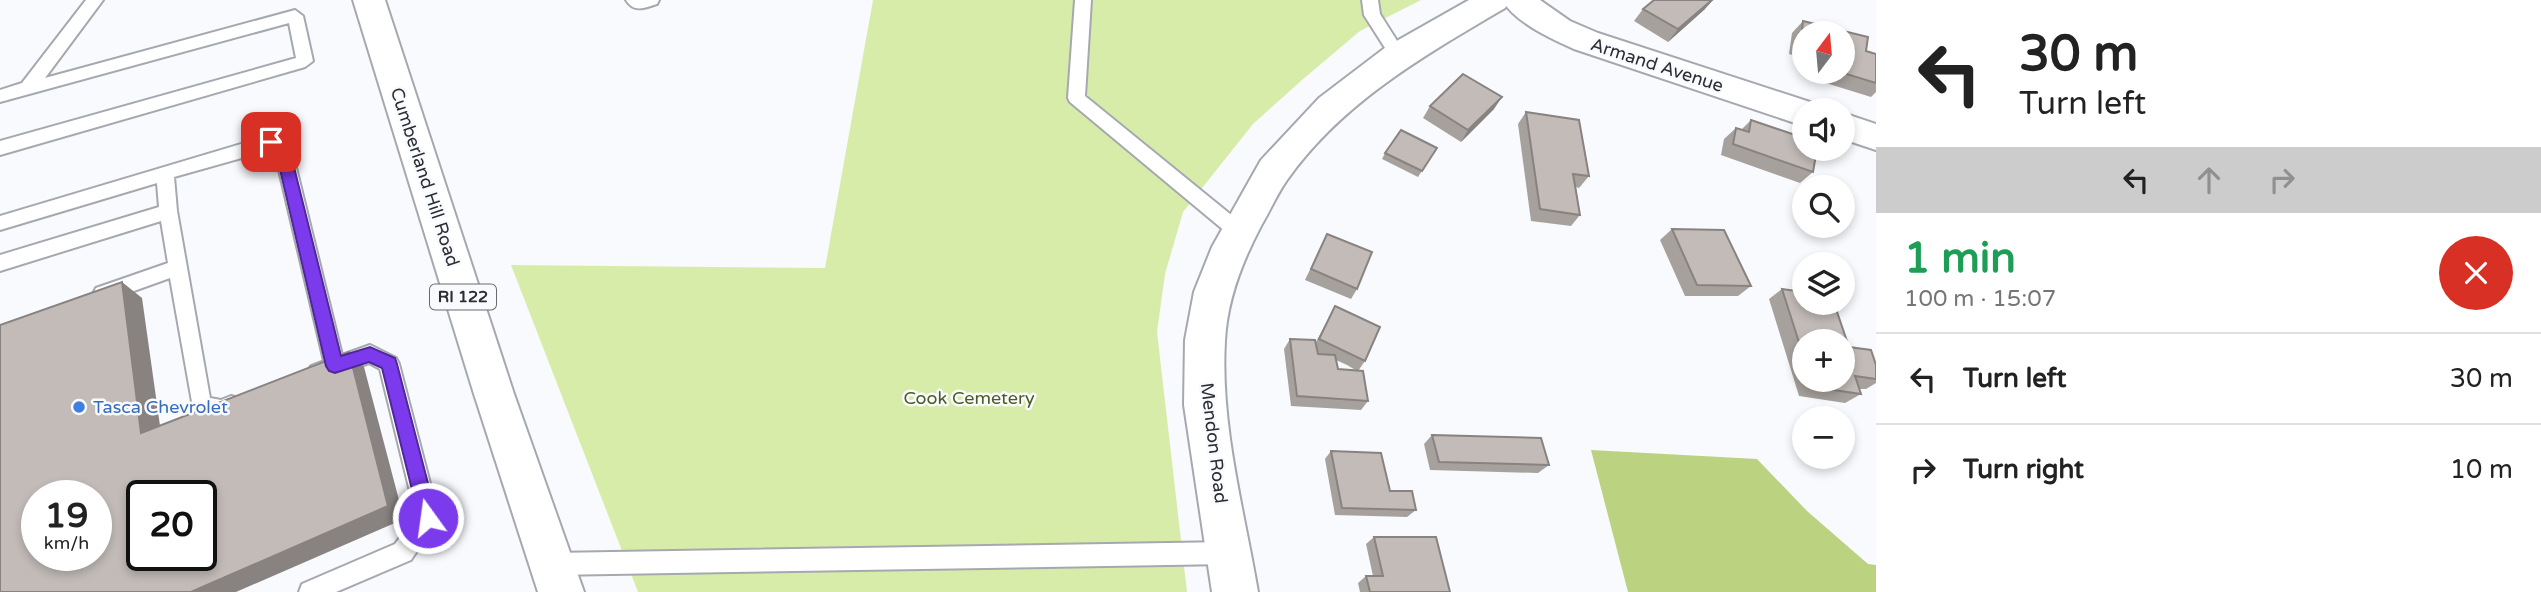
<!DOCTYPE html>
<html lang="en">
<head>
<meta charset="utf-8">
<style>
  body { margin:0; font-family:"Varela Round",sans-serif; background:#f2f2f2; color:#222; height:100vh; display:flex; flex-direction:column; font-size:26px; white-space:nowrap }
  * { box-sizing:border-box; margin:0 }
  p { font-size:23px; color:#767676 }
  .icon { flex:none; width:38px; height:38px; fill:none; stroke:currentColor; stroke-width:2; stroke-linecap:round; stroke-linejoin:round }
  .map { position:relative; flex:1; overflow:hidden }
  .details { display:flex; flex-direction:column; background:#fff; width:665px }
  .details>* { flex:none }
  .hud { background:#fff; color:#222; overflow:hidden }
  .needle { width:46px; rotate:16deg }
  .controls { position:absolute; left:1792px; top:21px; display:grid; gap:14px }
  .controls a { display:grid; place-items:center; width:63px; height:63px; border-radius:50%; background:#fff; box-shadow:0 4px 10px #0003; font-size:35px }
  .speed { position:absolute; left:21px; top:480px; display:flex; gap:14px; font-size:35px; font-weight:700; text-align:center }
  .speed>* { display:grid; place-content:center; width:91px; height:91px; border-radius:50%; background:#fff; box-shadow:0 4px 10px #0003; line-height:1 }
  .speed small { font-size:18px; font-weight:400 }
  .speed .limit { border:4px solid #111; border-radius:10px; background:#fff; color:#111 }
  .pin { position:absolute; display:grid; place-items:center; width:60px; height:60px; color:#fff; margin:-30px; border-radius:14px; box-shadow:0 4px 10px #0006 }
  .me { position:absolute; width:77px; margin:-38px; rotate:346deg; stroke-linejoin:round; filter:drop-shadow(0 0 5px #0008) }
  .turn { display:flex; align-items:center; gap:24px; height:147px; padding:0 28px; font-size:32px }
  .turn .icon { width:91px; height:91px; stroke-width:2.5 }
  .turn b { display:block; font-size:49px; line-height:60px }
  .lanes { display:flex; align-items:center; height:66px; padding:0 28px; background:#0003; justify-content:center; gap:35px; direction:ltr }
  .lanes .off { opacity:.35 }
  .round { display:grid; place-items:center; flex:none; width:74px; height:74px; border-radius:37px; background:#f2f2f2 }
  .overview { display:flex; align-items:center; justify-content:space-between; height:119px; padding:0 28px }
  h1 { font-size:42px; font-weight:800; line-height:52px; color:#1e9e55 }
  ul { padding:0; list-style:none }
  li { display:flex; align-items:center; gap:21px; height:91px; padding:0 28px; border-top:2px solid #e0e0e0 }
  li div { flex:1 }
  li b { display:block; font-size:26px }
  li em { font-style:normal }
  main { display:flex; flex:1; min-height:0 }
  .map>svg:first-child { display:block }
  .green { fill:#d8eca9 }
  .forest { fill:#bbd280 }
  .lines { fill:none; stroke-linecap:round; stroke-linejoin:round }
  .service-casing { stroke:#a5a9af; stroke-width:4 }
  .minor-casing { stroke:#a5a9af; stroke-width:4 }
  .primary-casing { stroke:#a5a9af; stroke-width:4 }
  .service { fill:#fff; fill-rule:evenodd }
  .minor { fill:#fff; fill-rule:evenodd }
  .primary { fill:#fff; fill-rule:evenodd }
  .wall { fill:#a7a19d; fill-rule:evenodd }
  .shaded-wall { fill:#888380 }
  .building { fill:#c2bbb7; stroke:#888380; stroke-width:2; fill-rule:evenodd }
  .route { fill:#7c3aed; stroke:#51269a; stroke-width:2 }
  .shop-dot { fill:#3f7fe0; stroke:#f8fafe; stroke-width:2.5 }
  .labels { text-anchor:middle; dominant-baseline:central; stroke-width:5; stroke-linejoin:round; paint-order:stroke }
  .shield { fill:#f8fafe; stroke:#696a6e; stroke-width:2 }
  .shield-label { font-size:16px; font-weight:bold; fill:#2c2d30 }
  .street-label { font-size:18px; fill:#2c2d30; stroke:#f8fafe }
  .park-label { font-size:18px; fill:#4d5b21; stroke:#f8fafe }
  .shop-label { font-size:18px; fill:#366cbe; stroke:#f8fafe; text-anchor:start }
</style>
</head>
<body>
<main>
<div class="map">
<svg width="1876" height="592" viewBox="0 0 1876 592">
  <rect width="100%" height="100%" fill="#f8fafe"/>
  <path class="green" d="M 873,0 L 1421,0 L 1360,31 L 1302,80 L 1253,124 L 1183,212 L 1165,274 L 1157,332 L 1187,592 L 638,592 L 511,265 L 825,268 Z"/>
  <path class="forest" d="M 1591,450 L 1757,459 L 1807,511 L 1868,564 L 1876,565 L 1876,592 L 1628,592 Z"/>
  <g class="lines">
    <defs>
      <path id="service" d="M 86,0 L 103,0 L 45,78 L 295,10 L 303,16 L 313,61 L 305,67 L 0,155 L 0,141 L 296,58 L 289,23 L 0,102 L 0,90 L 22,83 Z
        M 626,0 L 659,0 L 657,4 C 644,8 634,13 626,0 Z
        M 1075,0 L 1091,0 L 1085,96 L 1246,227 L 1248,232 L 1246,237 L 1239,240 L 1232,237 L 1070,102 L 1068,98 Z
        M 1362,0 L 1378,0 L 1380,14 L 1406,55 L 1404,59 L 1392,59 L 1364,15 Z
        M 271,135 L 287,138 L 290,143 L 342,355 L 370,345 L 396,358 L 399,364 L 439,518 L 411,560 L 336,592 L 299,592 L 302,584 L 395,544 L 416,516 L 380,369 L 369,363 L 318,381 L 311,378 L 308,372 L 311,366 L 324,361 L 274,149 L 174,177 L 177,211 L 210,398 L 221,400 L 231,396 L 238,398 L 241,405 L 238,412 L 221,418 L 194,413 L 170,278 L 103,302 L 96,300 L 93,294 L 96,288 L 168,263 L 161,221 L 0,271 L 0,255 L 159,207 L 157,183 L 0,230 L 0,216 Z
        M 1229,542 L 1237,545 L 1240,553 L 1237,561 L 1229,564 L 552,575 L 544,572 L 541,564 L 544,556 L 552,553 Z"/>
      <path id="minor" d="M 1502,0 L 1540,0 L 1570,21 L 1598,33 L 1816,104 L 1820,110 L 1804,110 L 1804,126 L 1574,49 C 1550,38 1516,23 1502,0 Z
        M 1843,113 L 1876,124 L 1876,150 L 1843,139 Z"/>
      <path id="primary" d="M 353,0 L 385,0 L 514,394 L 584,592 L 538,592 L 474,394 Z
        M 1469,0 L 1510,0 L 1505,8 C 1425,55 1342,102 1287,180 C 1277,194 1270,211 1261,226 C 1242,262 1227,300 1225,341 C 1220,424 1244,510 1258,592 L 1212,592 L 1184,405 L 1185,340 L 1194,292 L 1212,247 L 1261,160 L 1319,98 L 1386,47 Z"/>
    </defs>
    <use href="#service" class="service-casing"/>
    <use href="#minor" class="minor-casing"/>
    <use href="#primary" class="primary-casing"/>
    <use href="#service" class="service"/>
    <use href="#minor" class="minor"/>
    <use href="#primary" class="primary"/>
  </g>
  <path class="wall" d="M 1643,9 L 1705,9 L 1668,42 L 1634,21 Z
    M 1803,21 L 1868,37 L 1866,51 L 1876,54 L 1876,92 L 1871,97 L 1816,80 L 1817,72 L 1843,72 L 1843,33 L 1804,33 L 1804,58 L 1789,54 L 1792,33 Z
    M 1430,106 L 1494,109 L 1461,142 L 1423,118 Z
    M 1526,112 L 1589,176 L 1579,188 L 1576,187 L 1580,215 L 1571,226 L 1531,221 L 1518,124 Z
    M 1751,120 L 1813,172 L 1800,183 L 1721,155 L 1724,139 L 1736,128 L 1741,130 Z
    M 1437,148 L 1418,177 L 1382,159 L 1385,153 Z
    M 1672,229 L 1751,286 L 1738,296 L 1685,296 L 1660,240 Z
    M 1327,234 L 1357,289 L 1351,299 L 1305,280 Z
    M 1782,289 L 1849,347 L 1876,365 L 1876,383 L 1866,389 L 1859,389 L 1861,394 L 1845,403 L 1799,396 L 1769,299 ZM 1804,341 L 1843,380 L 1804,380 Z
    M 1335,306 L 1365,361 L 1358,371 L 1368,401 L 1361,410 L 1291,406 L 1284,349 L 1290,339 L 1316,342 ZM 1336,360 L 1347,365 L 1357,371 L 1338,369 Z
    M 1432,435 L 1549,465 L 1538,473 L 1430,470 L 1424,444 Z
    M 1331,451 L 1390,491 L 1416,510 L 1407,517 L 1335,515 L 1325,459 Z
    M 1374,537 L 1450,592 L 1360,592 L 1358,583 L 1366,576 L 1373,576 L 1366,544 Z"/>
  <path class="shaded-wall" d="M 1712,0 L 1713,0 L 1705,9 L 1668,42 L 1678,29 Z
    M 1502,97 L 1494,109 L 1461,142 L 1468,130 Z
    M 122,282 L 142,298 L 163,447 L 141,433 Z
    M 349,352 L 364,367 L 404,519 L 236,592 L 191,592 Z"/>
  <path class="building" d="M 1654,0 L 1712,0 L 1678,29 L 1643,9 Z
    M 1803,21 L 1868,37 L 1866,51 L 1876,54 L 1876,83 L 1840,72 L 1843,72 L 1843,33 L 1804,33 L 1804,43 L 1801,41 Z
    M 1463,74 L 1502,97 L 1468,130 L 1430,106 Z
    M 1526,112 L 1579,120 L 1589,176 L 1573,174 L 1580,215 L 1540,209 Z
    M 1751,120 L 1804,138 L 1804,149 L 1817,149 L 1813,172 L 1733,144 L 1736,128 L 1749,132 Z
    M 1401,130 L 1437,148 L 1422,171 L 1385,153 Z
    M 1672,229 L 1724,230 L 1751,286 L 1697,285 Z
    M 1327,234 L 1372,252 L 1357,289 L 1311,269 Z
    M 122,282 L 141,433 L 349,352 L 388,506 L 191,592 L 0,592 L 0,325 ZM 37,495 L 96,495 L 96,555 L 37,555 ZM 142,495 L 201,495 L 201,555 L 142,555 Z
    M 1782,289 L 1804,292 L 1804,303 L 1834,303 L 1849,347 L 1871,350 L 1876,365 L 1876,379 L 1855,376 L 1861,394 L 1813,387 L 1811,380 L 1843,380 L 1843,341 L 1804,341 L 1804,358 Z
    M 1335,306 L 1380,327 L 1365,361 L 1319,339 Z
    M 1290,339 L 1315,340 L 1318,354 L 1335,355 L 1338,369 L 1363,371 L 1368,401 L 1297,396 Z
    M 1432,435 L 1541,438 L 1549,465 L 1439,462 Z
    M 1331,451 L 1381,453 L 1390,491 L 1412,491 L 1416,510 L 1342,508 Z
    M 1374,537 L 1436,537 L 1450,592 L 1370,592 L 1366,576 L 1383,576 Z"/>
  <path class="route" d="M 271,137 L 286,139 L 288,143 L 341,356 L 370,347 L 395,358 L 397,364 L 437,518 L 434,524 L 428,527 L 421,524 L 419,518 L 382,368 L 369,362 L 335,373 L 329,371 L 326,366 L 275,148 L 266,146 L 264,142 Z"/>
  <circle class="shop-dot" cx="79" cy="407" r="7"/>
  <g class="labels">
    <rect class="shield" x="430" y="284.5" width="66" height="25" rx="5"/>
    <g class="shield-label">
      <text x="463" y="297">RI 122</text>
    </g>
    <g class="street-label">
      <text transform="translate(1657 65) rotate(18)">Armand Avenue</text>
      <text transform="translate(425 177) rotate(72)">Cumberland Hill Road</text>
      <text transform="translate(1214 443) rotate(83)">Mendon Road</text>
    </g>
    <g class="park-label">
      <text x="969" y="398">Cook Cemetery</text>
    </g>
    <g class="shop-label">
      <text x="93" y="407">Tasca Chevrolet</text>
    </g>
  </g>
</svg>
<div class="controls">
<a><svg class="needle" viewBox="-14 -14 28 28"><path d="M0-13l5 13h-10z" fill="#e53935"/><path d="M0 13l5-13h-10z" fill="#767676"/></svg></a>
<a><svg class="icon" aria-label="sound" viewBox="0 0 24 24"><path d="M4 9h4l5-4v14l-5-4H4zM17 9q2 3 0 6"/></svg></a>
<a><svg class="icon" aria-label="search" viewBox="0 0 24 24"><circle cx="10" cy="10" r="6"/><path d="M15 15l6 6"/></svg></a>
<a><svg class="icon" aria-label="layers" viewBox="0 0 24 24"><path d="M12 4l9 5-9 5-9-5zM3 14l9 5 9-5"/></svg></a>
<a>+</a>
<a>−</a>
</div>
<div class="speed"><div>19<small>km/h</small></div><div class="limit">20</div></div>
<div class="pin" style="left:271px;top:142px;background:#d93025"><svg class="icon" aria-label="arrive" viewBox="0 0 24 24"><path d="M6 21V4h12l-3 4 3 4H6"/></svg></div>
<svg class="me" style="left:428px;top:518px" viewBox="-20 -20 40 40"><circle r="17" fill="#7c3aed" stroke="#fff" stroke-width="3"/><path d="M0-11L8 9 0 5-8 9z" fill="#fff"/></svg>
</div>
<section class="details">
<div class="hud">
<div class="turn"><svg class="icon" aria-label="left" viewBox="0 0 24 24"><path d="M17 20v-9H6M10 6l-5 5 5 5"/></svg><div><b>30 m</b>Turn left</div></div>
<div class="lanes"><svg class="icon" aria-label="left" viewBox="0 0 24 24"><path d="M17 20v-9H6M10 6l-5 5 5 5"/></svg><svg class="icon off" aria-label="ahead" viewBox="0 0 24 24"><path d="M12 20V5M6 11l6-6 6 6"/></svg><svg class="icon off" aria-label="right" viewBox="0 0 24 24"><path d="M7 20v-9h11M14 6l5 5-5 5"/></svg></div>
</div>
<div class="overview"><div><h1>1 min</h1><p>100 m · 15:07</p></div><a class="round" style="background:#d93025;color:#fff"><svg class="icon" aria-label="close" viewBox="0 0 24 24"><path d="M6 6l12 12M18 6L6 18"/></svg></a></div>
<ul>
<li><svg class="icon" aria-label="left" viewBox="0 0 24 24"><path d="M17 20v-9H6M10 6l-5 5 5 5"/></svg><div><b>Turn left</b></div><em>30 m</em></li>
<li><svg class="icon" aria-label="right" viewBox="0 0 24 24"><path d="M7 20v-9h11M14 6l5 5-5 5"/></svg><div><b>Turn right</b></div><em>10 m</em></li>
</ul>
</section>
</main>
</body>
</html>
